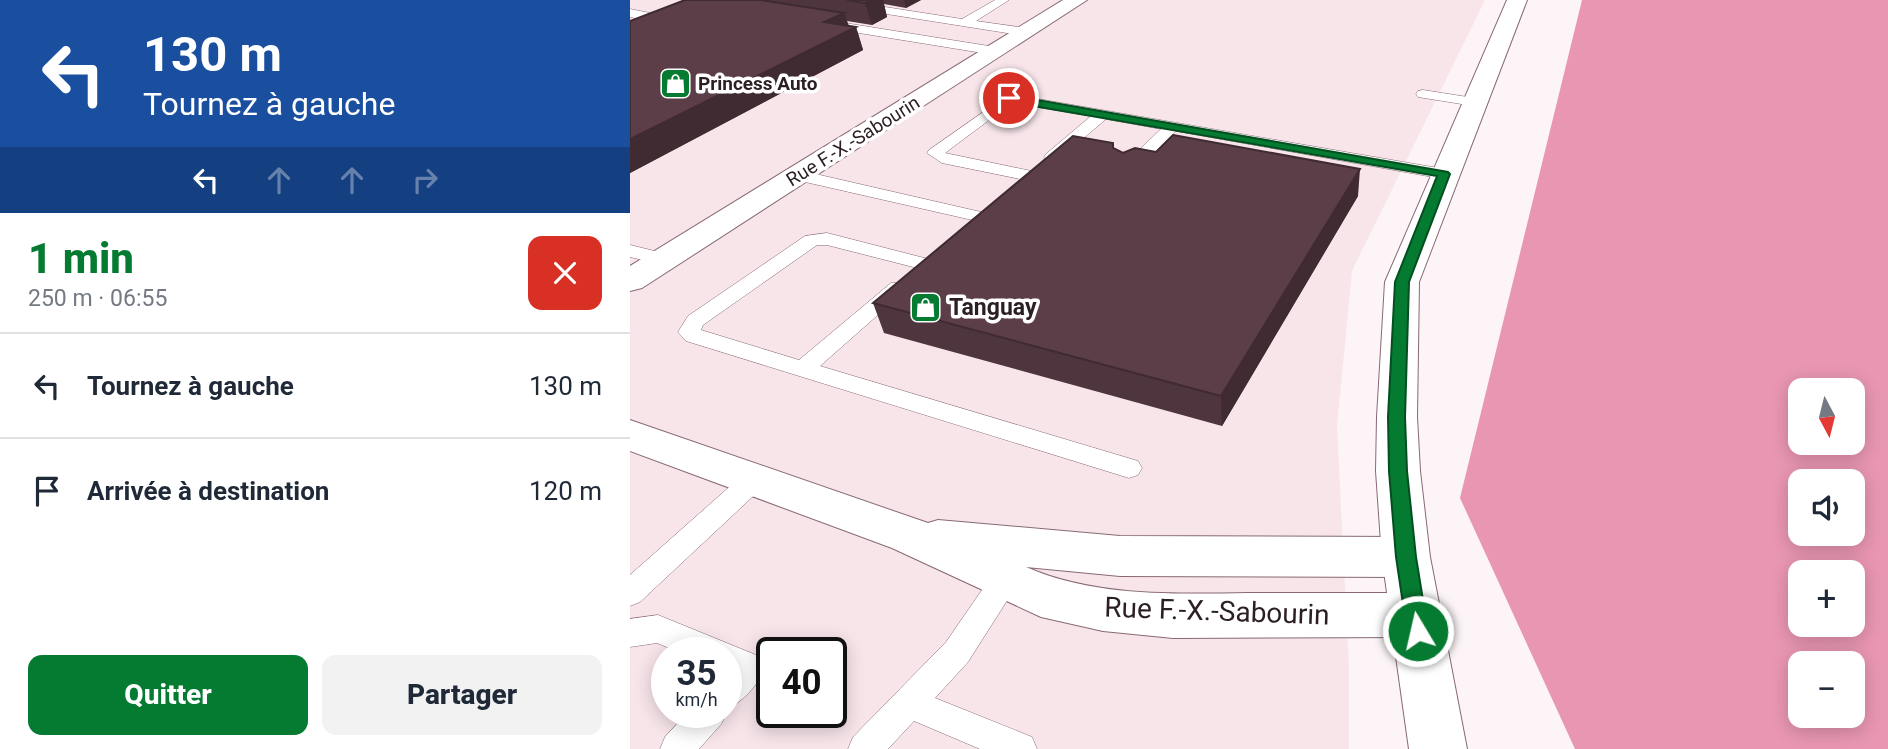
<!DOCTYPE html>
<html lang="fr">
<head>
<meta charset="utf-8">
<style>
  body { margin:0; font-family:Roboto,sans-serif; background:#f2f2f3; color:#1f2937; height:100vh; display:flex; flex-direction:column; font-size:26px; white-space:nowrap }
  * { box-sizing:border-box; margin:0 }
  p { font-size:23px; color:#747a83 }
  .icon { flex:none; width:38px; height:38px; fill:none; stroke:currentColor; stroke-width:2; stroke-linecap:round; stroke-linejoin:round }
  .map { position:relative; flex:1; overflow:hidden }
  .sheet { display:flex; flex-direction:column; background:#fff; width:630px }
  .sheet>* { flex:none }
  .hud { background:#1a4fa0; color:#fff; overflow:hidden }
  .needle { width:46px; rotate:173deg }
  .buttons { position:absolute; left:1158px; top:378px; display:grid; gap:14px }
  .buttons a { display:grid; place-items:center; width:77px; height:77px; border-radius:14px; background:#fff; box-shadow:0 4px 18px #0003; font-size:35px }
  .speed { position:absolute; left:21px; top:637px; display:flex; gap:14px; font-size:35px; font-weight:700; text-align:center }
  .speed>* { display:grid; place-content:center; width:91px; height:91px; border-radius:50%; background:#fff; box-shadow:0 4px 18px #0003; line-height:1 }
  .speed small { font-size:18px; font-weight:400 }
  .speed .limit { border:4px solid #111; border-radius:10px; background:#fff; color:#111 }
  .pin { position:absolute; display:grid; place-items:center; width:60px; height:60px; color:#fff; margin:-30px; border:4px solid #fff; border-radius:50%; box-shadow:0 2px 7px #0007 }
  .me { position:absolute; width:77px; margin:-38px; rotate:351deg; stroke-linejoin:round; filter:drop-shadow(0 0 5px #0008) }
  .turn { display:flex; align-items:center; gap:24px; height:147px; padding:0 28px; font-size:32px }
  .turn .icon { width:91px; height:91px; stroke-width:2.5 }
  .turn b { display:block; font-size:49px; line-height:60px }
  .lanes { display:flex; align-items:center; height:66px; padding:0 28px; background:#0003; justify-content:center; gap:35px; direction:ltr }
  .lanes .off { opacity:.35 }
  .round { display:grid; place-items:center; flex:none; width:74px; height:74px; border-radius:14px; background:#f2f2f3 }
  .head { display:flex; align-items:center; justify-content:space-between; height:119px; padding:0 28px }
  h1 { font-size:42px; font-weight:800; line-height:52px; color:#057a31 }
  .action { display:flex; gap:14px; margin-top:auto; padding:14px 28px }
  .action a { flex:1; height:80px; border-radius:14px; background:#057a31; color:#fff; font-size:28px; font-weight:800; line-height:80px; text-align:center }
  .action a+a { background:#f2f2f3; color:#1f2937 }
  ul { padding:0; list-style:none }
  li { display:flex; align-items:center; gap:21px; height:105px; padding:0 28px; border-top:2px solid #e0e1e3 }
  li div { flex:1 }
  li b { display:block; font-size:26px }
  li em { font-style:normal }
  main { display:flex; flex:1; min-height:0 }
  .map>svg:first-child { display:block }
  .built { fill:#f7e5ea; fill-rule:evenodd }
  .forest { fill:#e996b2; fill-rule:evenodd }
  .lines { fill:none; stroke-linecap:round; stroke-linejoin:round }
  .service-casing { stroke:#886973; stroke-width:1 }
  .minor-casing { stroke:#886973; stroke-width:2 }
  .tertiary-casing { stroke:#886973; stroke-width:2 }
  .service { fill:#fff; fill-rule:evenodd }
  .minor { fill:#fff; fill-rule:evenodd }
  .tertiary { fill:#fff; fill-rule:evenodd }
  .wall { fill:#4e353e }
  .shaded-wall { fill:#402b32 }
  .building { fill:#5b3e48; stroke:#402b32; stroke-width:2 }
  .route { fill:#057a31; stroke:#034f20; stroke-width:2 }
  .labels { text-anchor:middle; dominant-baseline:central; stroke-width:7; stroke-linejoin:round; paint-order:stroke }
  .far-poi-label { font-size:19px; font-weight:bold; fill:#2c1f23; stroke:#fff; text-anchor:start }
  .far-street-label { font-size:19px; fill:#2c1f23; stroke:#fff }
  .poi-label { font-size:23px; font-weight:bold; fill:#2c1f23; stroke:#fff; text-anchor:start }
  .near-street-label { font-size:28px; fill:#2c1f23; stroke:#fff }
</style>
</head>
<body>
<main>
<section class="sheet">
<div class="hud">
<div class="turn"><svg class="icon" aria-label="left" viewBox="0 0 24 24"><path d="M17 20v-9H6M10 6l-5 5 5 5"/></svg><div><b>130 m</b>Tournez à gauche</div></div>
<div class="lanes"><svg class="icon" aria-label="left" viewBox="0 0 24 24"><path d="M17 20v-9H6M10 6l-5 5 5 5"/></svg><svg class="icon off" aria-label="ahead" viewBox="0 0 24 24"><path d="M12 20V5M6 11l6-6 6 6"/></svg><svg class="icon off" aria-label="ahead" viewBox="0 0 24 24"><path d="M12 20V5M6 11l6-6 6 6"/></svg><svg class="icon off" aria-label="right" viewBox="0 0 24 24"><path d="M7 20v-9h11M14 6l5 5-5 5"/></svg></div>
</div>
<div class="head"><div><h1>1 min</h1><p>250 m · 06:55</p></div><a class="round" style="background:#d93025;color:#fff"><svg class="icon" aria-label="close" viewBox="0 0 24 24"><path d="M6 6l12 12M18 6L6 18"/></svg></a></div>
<ul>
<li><svg class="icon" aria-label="left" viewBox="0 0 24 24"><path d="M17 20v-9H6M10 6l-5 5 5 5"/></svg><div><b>Tournez à gauche</b></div><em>130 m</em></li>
<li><svg class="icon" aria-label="arrive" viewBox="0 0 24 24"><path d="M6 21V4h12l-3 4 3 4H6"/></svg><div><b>Arrivée à destination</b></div><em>120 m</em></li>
</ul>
<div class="action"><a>Quitter</a><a>Partager</a></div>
</section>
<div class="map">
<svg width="1258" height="749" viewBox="0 0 1258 749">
  <rect width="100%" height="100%" fill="#fcf4f6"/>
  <path class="built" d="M 0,0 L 855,0 L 722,271 L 707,426 L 719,669 L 719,749 L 0,749 ZM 37,653 L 96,653 L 96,712 L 37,712 ZM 142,653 L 201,653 L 201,712 L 142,712 Z"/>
  <path class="forest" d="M 952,0 L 1258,0 L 1258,749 L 945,749 L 830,498 ZM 1171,390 L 1223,390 L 1223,443 L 1171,443 ZM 1171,481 L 1223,481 L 1223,534 L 1171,534 ZM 1171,572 L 1223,572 L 1223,625 L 1171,625 ZM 1171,663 L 1223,663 L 1223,716 L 1171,716 Z"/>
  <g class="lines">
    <defs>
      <path id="service" d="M 181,0 L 210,0 L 332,19 L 365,0 L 379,0 L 346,21 L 396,28 L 402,32 L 396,36 L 187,3 Z
        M 0,9 L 40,17 L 42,20 L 36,24 L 0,17 Z
        M 196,20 L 365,47 L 372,51 L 365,55 L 192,27 L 192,21 Z
        M 793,90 L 844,98 L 851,102 L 844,106 L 788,97 L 786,94 L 788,91 Z
        M 379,94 L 814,169 L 822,174 L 814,179 L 546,131 L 502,176 L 496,177 L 488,172 L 490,168 L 531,129 L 476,119 L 428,160 L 416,160 L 414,157 L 416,154 L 461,116 L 382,103 L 315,153 L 406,172 L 408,176 L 406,180 L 400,181 L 312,163 L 297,153 L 299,150 Z
        M 168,170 L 351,212 L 360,217 L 351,222 L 162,179 L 160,175 L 162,171 Z
        M 197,233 L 302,260 L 305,264 L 295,270 L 197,245 L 187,245 L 73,325 L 71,330 L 169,360 L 261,283 L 275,283 L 278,287 L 275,291 L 190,366 L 508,461 L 512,468 L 508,475 L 499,478 L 56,341 L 48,332 L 58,316 L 175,236 Z
        M 0,245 L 41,255 L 44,259 L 34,265 L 0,257 Z
        M 124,470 L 133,473 L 137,480 L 133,487 L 10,602 L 0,606 L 0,575 L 115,473 Z
        M 382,557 L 392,561 L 396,569 L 392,577 L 338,662 L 305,698 L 402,737 L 407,749 L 350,749 L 284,721 L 258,749 L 218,749 L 223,737 L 316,642 L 372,561 Z
        M 28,615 L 131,657 L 136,667 C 128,684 114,702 96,709 L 96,653 L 51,653 L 27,643 L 0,647 L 0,619 Z
        M 58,712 L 96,712 L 92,723 L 69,749 L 30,749 L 35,737 Z"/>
      <path id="minor" d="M 433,0 L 457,0 L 12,288 L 0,291 L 0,266 Z
        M 0,420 L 298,523 L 308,520 L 490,536 L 776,537 L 793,543 L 800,557 L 793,571 L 776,577 L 490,576 L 396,567 C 464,597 545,594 618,593 C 674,593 729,593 785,593 L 803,599 L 810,615 L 803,631 L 785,637 L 543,638 L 473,631 L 411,617 L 262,548 L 0,451 Z"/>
      <path id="tertiary" d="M 877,0 L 897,0 L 789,282 L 787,417 L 790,471 L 800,557 L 837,749 L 779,749 L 752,557 L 746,471 L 747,417 L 755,282 Z"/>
    </defs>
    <use href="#service" class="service-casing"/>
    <use href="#minor" class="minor-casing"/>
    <use href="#tertiary" class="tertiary-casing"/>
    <use href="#service" class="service"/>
    <use href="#minor" class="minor"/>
    <use href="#tertiary" class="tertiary"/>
  </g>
  <path class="wall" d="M 55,0 L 291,0 L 276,8 L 254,4 L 257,17 L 242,25 L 217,21 L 219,26 L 226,27 L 233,50 L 0,173 L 0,21 Z
    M 483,148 L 493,153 L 728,196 L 592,426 L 254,333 L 243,303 Z"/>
  <path class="shaded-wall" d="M 241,0 L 253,0 L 257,17 L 242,25 L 235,3 Z
    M 274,0 L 291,0 L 276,8 Z
    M 214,13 L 220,30 L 226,27 L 233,50 L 0,173 L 0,139 L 194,22 Z
    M 730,169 L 728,196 L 592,426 L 591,396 Z"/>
  <path class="building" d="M 55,0 L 131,0 L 214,13 L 194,22 L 226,27 L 0,139 L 0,21 Z
    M 217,0 L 241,0 L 235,3 Z
    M 543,135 L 730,169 L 591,396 L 243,303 L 443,136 L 483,143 L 483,148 L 493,153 L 505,148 L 526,152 Z"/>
  <path class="route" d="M 379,95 L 818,172 L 820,174 L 779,282 L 775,417 L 777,471 L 786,557 L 798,631 L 795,637 L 788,640 L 780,637 L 777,631 L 766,557 L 759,471 L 758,417 L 765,282 L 807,176 L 375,101 L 375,96 Z"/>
  <defs>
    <symbol id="shop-square" viewBox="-11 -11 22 22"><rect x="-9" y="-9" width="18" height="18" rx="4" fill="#057a31" stroke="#fff"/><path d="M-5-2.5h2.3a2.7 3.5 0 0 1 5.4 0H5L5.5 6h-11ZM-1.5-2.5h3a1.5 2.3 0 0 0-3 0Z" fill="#fff"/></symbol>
  </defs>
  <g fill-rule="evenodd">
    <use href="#shop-square" x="28" y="66" width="35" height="35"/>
    <use href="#shop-square" x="278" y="290" width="35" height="35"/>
  </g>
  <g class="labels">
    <g class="far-poi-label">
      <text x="68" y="83">Princess Auto</text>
    </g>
    <g class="far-street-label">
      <text transform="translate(223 141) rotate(-32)">Rue F.-X.-Sabourin</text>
    </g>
    <g class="poi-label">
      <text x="319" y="307">Tanguay</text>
    </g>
    <g class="near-street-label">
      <text transform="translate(587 611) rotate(2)">Rue F.-X.-Sabourin</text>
    </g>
  </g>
</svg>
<div class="buttons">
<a><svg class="needle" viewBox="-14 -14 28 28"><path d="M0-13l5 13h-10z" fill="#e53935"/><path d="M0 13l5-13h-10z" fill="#747a83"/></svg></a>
<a><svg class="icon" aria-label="sound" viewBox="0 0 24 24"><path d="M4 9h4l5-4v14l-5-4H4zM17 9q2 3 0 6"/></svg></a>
<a>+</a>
<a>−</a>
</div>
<div class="speed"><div>35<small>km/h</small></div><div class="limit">40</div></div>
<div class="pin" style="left:379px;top:98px;background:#d93025"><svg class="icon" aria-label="arrive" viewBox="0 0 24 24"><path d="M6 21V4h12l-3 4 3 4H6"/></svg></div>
<svg class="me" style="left:788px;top:631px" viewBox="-20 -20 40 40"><circle r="17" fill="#057a31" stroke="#fff" stroke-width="3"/><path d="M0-11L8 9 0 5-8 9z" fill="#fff"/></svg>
</div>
</main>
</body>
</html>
